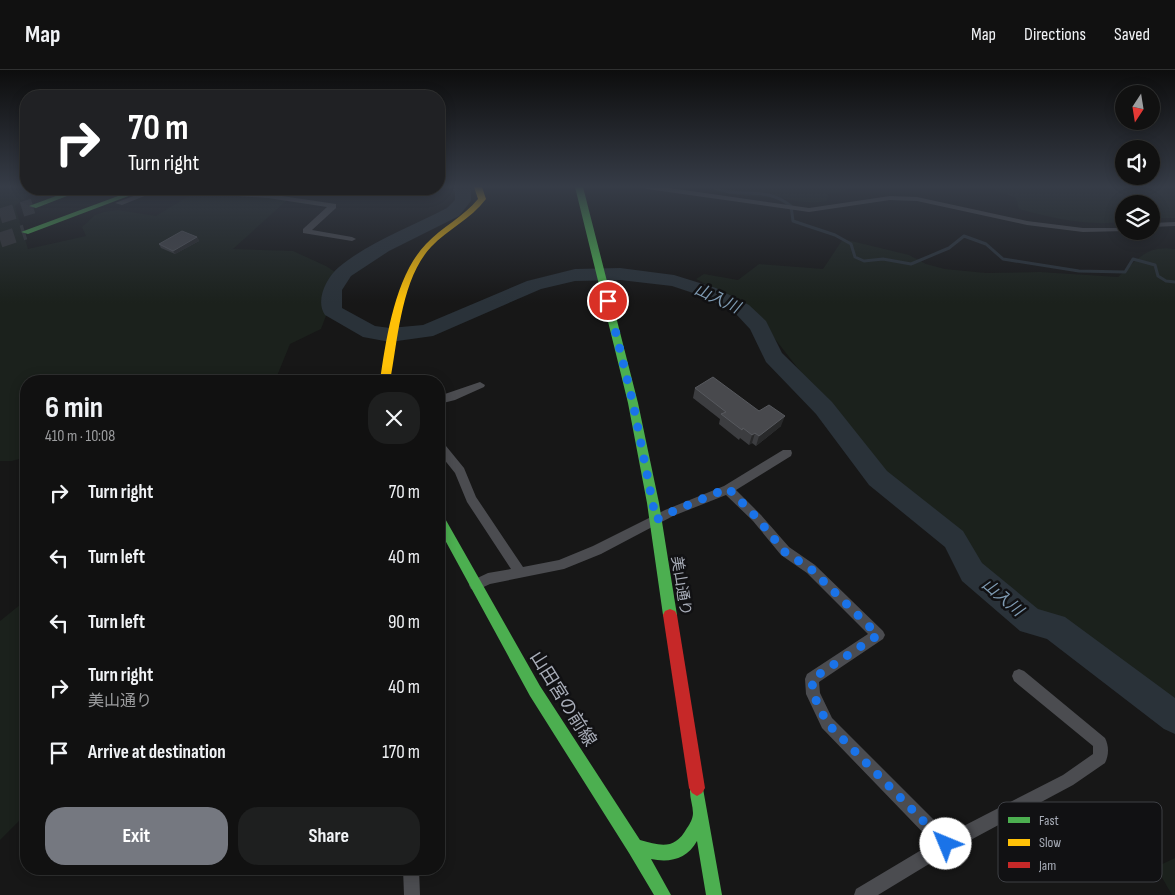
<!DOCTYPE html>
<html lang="en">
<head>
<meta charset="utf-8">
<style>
  body { margin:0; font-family:"Sofia Sans Condensed","Noto Sans JP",sans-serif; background:#1e1f1f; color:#f1f3f6; height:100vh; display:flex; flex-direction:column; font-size:19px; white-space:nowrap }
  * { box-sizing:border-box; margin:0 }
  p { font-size:16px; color:#9c9d9f }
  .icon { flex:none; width:28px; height:28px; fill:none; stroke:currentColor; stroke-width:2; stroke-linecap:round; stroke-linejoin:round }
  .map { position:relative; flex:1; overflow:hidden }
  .sheet { position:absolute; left:20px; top:305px; width:425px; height:500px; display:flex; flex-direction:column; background:#111; border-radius:20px; box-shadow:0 2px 12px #0003,0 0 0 1px #303131 }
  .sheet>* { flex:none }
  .guide { position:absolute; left:20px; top:20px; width:425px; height:105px; border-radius:20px; box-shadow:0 2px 12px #0003,0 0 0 1px #303131; background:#202124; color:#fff; overflow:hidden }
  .needle { width:32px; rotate:192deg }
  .buttons { position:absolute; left:1115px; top:15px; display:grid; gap:10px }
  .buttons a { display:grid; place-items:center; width:45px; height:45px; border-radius:50%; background:#111; box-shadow:0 2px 12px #0003,0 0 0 1px #303131; font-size:25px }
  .pin { position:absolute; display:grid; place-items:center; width:42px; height:42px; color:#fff; margin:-21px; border:2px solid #fff; border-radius:50%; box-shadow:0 1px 5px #0007 }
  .me { position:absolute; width:55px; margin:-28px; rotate:315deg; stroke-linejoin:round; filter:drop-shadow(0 0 4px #0008) }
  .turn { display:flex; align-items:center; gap:18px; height:105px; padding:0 25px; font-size:22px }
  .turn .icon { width:65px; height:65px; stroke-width:2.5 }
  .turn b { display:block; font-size:35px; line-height:42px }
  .round { display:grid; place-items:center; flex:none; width:52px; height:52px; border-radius:20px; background:#1e1f1f }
  .head { display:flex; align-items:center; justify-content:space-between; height:85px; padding:0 25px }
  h1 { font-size:30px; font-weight:700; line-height:38px }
  .button { display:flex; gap:10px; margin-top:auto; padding:10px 25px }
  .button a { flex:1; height:58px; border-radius:20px; background:#757880; color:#fff; font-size:20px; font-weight:700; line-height:58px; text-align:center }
  .button a+a { background:#1e1f1f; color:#f1f3f6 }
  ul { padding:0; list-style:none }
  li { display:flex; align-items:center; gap:15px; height:65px; padding:0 25px }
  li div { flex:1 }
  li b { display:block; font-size:19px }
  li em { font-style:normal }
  header { display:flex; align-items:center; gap:30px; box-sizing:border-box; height:70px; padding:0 25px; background:#111; border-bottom:1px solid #303131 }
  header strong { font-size:24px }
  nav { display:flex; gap:28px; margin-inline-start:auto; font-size:18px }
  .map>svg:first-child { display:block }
  .green { fill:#1b211c }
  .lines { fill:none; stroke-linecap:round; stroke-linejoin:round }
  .stream { stroke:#2a3239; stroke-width:3 }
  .river { fill:#2a3239; fill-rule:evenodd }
  .highway-tunnel { stroke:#343537; stroke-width:15; stroke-dasharray:15 8; stroke-linecap:butt }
  .street { fill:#4b4c50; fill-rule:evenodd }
  .fast { fill:#4caf50; fill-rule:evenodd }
  .slow { fill:#ffc107; fill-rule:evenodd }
  .jam { fill:#c62828; fill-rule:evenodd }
  .wall { fill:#3c3d40 }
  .shaded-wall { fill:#28292a }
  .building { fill:#48494d; stroke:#57595e }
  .route { stroke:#1a73e8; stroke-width:9; stroke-dasharray:0 16.2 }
  .labels { text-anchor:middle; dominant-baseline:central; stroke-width:5; stroke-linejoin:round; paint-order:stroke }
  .street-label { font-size:15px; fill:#a8adb8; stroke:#111113 }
  .water-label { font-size:16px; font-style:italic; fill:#7f9bb3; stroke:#111113 }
  .near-street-label { font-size:18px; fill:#a8adb8; stroke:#111113 }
  .key { fill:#111113; stroke:#3e4045; stroke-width:1 }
  .key-label { font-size:14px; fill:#a8adb8 }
</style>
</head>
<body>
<header>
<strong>Map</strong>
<nav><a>Map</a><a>Directions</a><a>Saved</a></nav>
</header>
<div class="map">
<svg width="1175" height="825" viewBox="0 0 1175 825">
  <rect width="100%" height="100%" fill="#171717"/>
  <path class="green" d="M 0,117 L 38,119 L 15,136 L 28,179 L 86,166 L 82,157 L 95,145 L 104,142 L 118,140 L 156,146 L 200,119 L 269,121 L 263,127 L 287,130 L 233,179 L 293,181 L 326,196 L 341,206 L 321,259 L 290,274 L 275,311 L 26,311 L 26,387 L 12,391 L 0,391 Z
    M 699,117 L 863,117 L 828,124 L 827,131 C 806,135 797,130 777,128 C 750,126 725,126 699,117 Z
    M 986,117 L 1175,117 L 1175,148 L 1151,148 L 1151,134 L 1124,134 L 1124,152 C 1086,156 1055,149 1019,139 L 1016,128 Z
    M 843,169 L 909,185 L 926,194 L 945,199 L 986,203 L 1040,202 L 1118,207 C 1137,190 1146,175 1175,179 L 1175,640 L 1030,541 L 981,498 L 919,433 L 873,395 L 751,238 L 696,209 L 704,204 L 738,210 L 759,194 L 823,199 Z
    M 26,530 L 26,744 L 0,770 L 0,551 Z
    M 1175,788 L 1175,825 L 1172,825 L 1156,797 Z"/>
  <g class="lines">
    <path class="stream" d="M 712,117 C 741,130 763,114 791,136 L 793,151 L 835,165 L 851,174 L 855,187 L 864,191 L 883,189 L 911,194 L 949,178 L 964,166 L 986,174 L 1003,189 L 1079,201 L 1125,202 L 1133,189 L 1155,195 L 1158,206 L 1166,211 L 1175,212
      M 463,120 L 477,118"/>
    <path class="river" d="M 451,117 L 469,117 L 471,120 L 471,131 L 459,146 L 389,181 L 351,206 L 342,220 L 342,238 L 375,256 L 390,258 L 423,255 L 527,211 L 575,199 L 620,198 L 674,205 L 716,218 L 749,235 L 766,251 L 782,283 L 832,332 L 887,401 L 963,461 L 982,493 L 1038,539 L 1065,547 L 1175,628 L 1175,664 L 1164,659 L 1047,569 L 1020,561 L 962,511 L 945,477 L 869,415 L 816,344 L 766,292 L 750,259 L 735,243 L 702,226 L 672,216 L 620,210 L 575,211 L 541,219 L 433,266 L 390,272 L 363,267 L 325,245 C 315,231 326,208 339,197 C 366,174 414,155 447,138 L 455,130 L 455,122 Z"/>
    <path class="highway-tunnel" d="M 0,146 L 33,136
      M 0,170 L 25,162"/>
    <path class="street" d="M 643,117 L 663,117 L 809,138 L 890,126 L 917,127 L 1027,151 L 1083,158 L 1124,158 L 1124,161 L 1127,161 L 1083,162 L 1027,155 L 917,131 L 890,130 L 809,142 L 647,119 Z
      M 152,119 L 162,119 L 122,135 L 115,133 Z
      M 211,119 L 268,124 L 336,134 L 336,138 L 312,160 L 352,167 L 356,169 L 352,171 L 303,163 L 303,159 L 327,137 L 268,128 L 238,126 Z
      M 1175,152 L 1175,156 L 1151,157 L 1151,153 Z
      M 480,312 L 485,315 L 484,317 L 455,330 L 439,334 L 439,326 Z
      M 439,375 L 446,376 L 464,398 L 476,427 L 523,497 L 559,490 L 593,476 L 665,440 L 724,416 L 783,380 L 791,380 L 792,383 L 791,386 L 736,420 L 761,445 L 789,477 L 815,495 L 883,561 L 885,565 L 883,569 L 819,612 L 820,623 L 832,648 L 948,764 L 1063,705 L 1093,684 L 1093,676 L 1014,611 L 1012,606 L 1014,601 L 1019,599 L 1024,601 L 1105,668 C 1109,676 1109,685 1105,693 L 1073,715 L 952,780 L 878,825 L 854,825 L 856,819 L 933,773 L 822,658 L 806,624 L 805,609 L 807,604 L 868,564 L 807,503 L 781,485 L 753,451 L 726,425 L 673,446 L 601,484 L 564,499 L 490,514 L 475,521 L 471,519 L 469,515 L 471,511 L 488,503 L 511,499 L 467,432 L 455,403 L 439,383 Z
      M 403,799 L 419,799 L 420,825 L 404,825 Z"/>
    <path class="fast" d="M 575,117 L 583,117 L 638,333 L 659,433 L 677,545 L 675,549 L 670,551 L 665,549 L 663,545 L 647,433 L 628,333 Z
      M 75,119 L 85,119 L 36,138 L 29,136 Z
      M 137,119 L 147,119 L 28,164 L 21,162 Z
      M 439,443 L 443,445 L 540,616 L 640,770 C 661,776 675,780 687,758 C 690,754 693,748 693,743 C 693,733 687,723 692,713 L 697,710 L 702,713 L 722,825 L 706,825 L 697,771 C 687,789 670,793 651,789 L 671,825 L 654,825 L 629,783 L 530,626 L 439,459 Z"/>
    <path class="slow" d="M 474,117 L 482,117 L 486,129 C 471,149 448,159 431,177 C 401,209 398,270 390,311 L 380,311 C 386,269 395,206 426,174 C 442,157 463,147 478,129 Z"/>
    <path class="jam" d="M 670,539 L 675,541 L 677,545 L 705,718 L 702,723 L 697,726 L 692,723 L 689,718 L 663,545 L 665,541 Z"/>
  </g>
  <path class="wall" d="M 197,167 L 199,171 L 175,184 L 161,178 L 159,174 Z
    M 695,318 L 759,341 L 781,356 L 756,376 L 752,373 L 749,375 L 740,368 L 739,370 L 719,354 L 720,349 L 693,328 Z"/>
  <path class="shaded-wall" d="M 197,167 L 199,171 L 175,184 L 173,181 Z
    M 785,346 L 781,356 L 756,376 L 759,366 Z
    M 755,363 L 752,373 L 749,375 L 752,365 Z"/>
  <path class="building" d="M 182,161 L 197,167 L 173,181 L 159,174 Z
    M 713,307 L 759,341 L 769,335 L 785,346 L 759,366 L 755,363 L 752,365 L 743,358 L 742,360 L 721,344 L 726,342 L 695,318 Z"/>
  <linearGradient id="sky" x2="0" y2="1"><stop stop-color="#0d0d0d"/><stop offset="0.5" stop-color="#363c47"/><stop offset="1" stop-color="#363c47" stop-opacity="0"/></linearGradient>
  <rect width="1175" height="233" fill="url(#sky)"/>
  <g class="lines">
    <path class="route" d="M 608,231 L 633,333 L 656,450 L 669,443 L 728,418 L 757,448 L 785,482 L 811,499 L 878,565 L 812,609 L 813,624 L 827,653 L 946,774"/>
  </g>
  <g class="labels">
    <g class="street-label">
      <text transform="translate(681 516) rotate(81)">美山通り</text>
    </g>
    <g class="water-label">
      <text transform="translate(717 229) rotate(25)">山入川</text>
      <text transform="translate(1002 528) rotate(40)">山入川</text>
    </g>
    <g class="near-street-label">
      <text transform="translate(563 629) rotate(58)">山田宮の前線</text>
    </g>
  </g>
  <rect x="998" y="732" width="164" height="80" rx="8" class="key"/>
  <rect x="1008" y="747" width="22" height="6" fill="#4caf50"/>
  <rect x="1008" y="769" width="22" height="7" fill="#ffc107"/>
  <rect x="1008" y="792" width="22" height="6" fill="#c62828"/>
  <g class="key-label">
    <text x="1039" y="755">Fast</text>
    <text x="1039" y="777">Slow</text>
    <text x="1039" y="800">Jam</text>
  </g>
</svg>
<div class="buttons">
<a><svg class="needle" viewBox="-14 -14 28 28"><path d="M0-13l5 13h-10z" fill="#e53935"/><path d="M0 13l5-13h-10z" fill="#9c9d9f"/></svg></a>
<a><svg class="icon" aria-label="sound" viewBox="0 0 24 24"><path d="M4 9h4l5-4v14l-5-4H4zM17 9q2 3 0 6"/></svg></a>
<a><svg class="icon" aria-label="layers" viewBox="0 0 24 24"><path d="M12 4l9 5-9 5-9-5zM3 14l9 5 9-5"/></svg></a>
</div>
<div class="pin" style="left:608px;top:231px;background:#d93025"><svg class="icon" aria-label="arrive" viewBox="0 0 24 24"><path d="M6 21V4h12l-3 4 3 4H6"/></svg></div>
<svg class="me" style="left:946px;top:774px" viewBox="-20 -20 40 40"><circle r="19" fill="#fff"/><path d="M0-13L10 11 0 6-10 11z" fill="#1a73e8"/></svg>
<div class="guide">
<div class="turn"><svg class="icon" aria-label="right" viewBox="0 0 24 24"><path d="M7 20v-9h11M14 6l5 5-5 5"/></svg><div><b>70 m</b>Turn right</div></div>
</div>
<section class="sheet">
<div class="head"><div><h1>6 min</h1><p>410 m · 10:08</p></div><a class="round"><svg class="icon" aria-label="close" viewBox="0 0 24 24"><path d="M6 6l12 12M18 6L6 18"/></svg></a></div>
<ul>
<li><svg class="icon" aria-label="right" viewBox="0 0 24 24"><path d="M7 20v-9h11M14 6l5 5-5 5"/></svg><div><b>Turn right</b></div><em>70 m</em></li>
<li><svg class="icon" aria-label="left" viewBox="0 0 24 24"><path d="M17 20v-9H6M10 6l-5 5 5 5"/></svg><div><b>Turn left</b></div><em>40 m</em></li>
<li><svg class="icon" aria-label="left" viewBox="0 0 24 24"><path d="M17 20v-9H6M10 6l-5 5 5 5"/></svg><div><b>Turn left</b></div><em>90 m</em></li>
<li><svg class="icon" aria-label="right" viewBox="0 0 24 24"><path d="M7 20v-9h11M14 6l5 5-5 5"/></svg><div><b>Turn right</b><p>美山通り</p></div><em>40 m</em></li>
<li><svg class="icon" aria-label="arrive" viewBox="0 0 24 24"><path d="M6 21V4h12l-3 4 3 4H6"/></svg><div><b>Arrive at destination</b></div><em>170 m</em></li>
</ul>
<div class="button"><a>Exit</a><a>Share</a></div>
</section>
</div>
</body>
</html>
